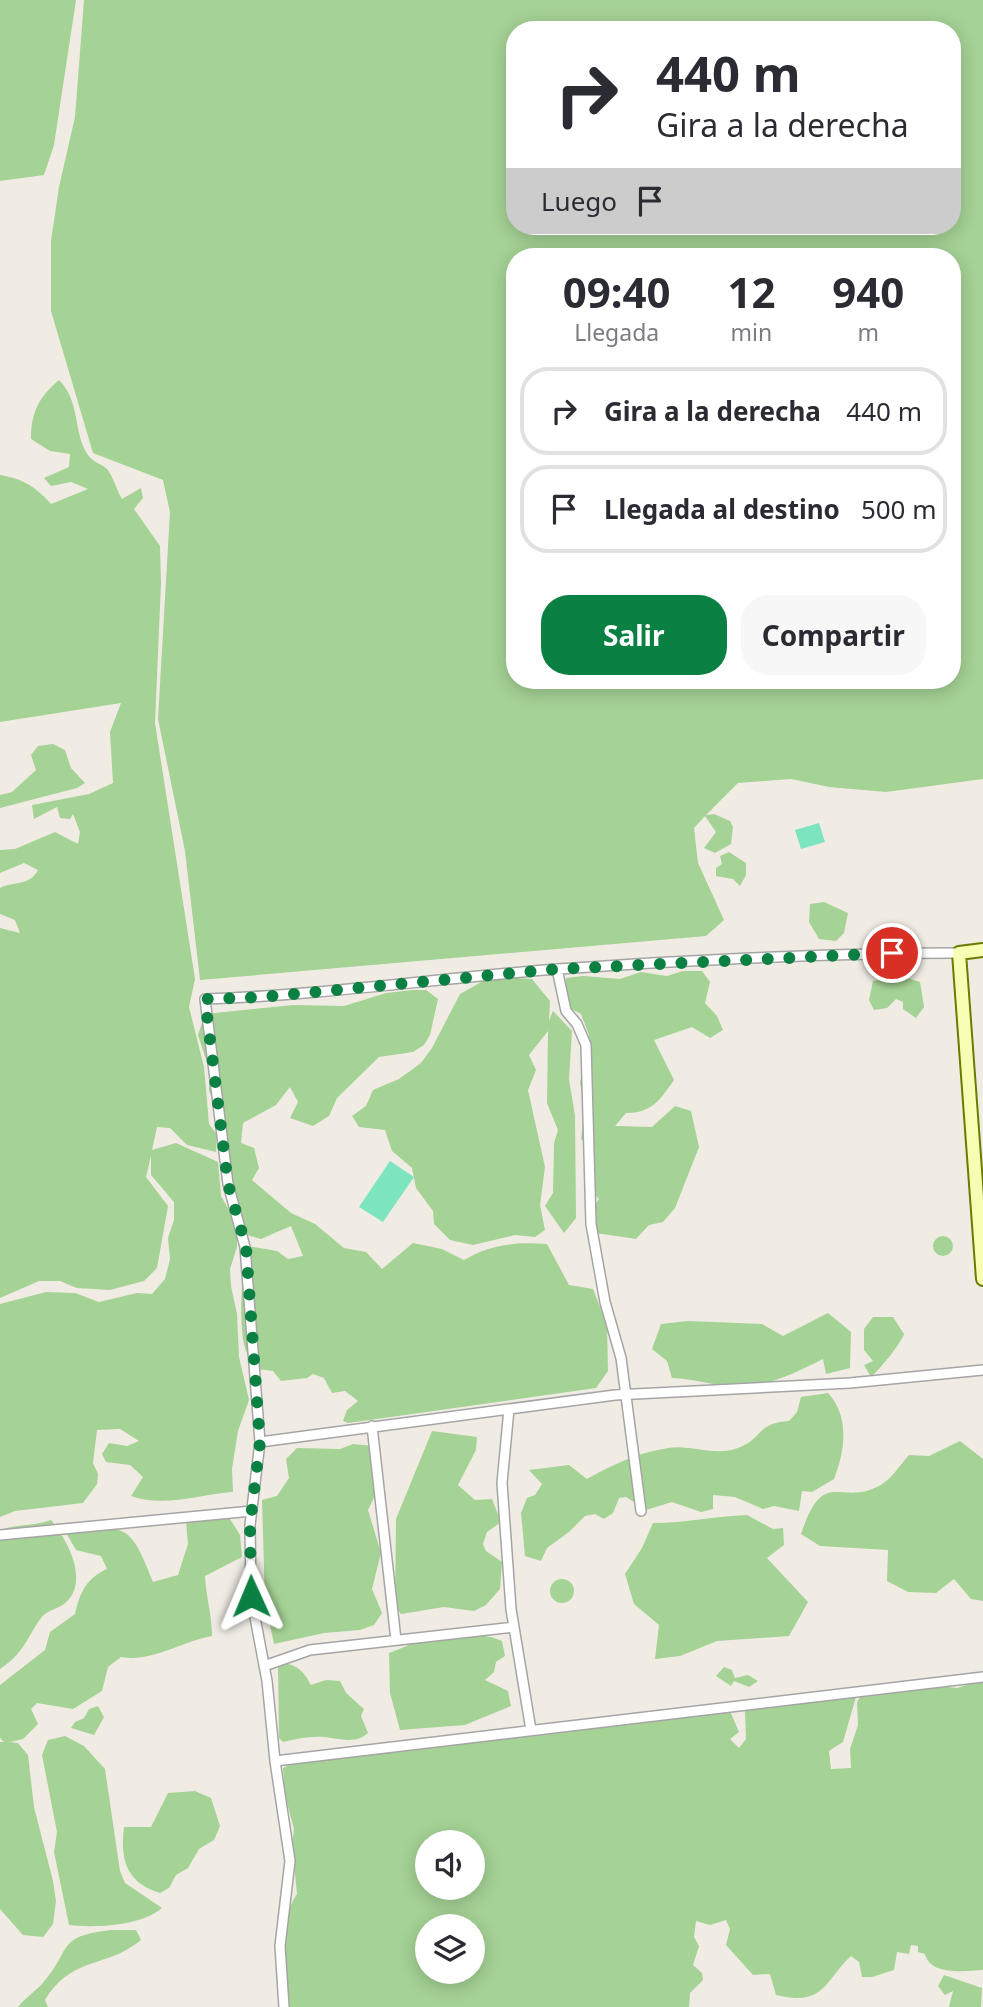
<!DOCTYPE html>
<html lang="es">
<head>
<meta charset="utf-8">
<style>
  body { margin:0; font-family:"Noto Sans",sans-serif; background:#f7f7f7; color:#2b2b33; height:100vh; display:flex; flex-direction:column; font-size:26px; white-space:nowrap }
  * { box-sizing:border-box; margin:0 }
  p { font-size:23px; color:#7c7c81 }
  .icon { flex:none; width:38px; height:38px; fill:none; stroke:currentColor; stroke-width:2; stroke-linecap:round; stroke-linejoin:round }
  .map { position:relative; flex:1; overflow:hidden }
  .drawer { position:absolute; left:506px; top:248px; width:455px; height:441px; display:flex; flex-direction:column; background:#fff; border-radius:28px; box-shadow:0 4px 18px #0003 }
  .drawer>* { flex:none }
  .banner { position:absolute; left:506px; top:21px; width:455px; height:214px; border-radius:28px; box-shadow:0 4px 18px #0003; background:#fff; color:#2b2b33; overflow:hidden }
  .fabs { position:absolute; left:415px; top:1830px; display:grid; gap:14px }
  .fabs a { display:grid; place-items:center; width:70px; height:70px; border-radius:50%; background:#fff; box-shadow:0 4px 18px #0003; font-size:35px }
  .pin { position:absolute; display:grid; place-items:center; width:60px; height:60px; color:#fff; margin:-30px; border:4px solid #fff; border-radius:50%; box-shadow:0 2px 7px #0007 }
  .me { position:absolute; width:77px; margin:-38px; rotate:359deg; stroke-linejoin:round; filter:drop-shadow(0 0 5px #0008) }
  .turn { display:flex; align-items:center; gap:24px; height:147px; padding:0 35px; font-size:32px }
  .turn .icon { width:91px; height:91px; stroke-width:2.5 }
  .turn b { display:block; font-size:49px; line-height:60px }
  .then { display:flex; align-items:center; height:66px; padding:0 35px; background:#0003; gap:14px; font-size:26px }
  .eta { display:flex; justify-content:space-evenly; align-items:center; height:119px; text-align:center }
  .eta b { font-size:42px; font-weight:700; line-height:49px }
  .primary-button { display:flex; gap:14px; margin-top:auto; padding:14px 35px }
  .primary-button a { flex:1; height:80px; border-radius:28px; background:#0b8043; color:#fff; font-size:28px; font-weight:700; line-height:80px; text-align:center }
  .primary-button a+a { background:#f7f7f7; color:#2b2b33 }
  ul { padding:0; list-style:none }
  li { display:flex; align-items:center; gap:21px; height:88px; margin:0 14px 10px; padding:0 21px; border:4px solid #e1e1e2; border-radius:28px }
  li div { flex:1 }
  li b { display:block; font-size:26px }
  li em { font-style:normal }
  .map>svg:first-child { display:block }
  .forest { fill:#a5d295; fill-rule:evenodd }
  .pitch { fill:#7ce5c0 }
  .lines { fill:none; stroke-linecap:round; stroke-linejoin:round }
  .street-casing { stroke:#a5a5a5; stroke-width:12 }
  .secondary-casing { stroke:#697b00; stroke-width:16 }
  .street { stroke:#fff; stroke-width:9 }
  .secondary { stroke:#f7feb4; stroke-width:12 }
  .route { stroke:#0b8043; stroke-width:12; stroke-dasharray:0 21.6 }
</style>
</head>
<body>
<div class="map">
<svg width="983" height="2007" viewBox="0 0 983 2007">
  <rect width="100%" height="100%" fill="#f0ece4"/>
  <path class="forest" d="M 0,0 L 76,0 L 54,145 L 44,175 L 0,181 Z
    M 84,0 L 983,0 L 983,779 L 886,792 L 829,787 L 791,779 L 738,783 L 706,815 L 714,814 L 730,821 L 733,827 L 731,844 L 715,853 L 704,848 L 716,832 L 705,816 L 694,828 L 698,863 L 724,920 L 706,936 L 200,980 L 185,851 L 158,719 L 170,512 L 163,480 L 93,453 L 51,311 L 51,241 L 59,187 L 75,117 ZM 514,30 L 952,30 L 952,226 L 514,226 ZM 514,257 L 952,257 L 952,681 L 514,681 Z
    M 59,380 C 80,401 73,428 86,452 C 92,463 99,462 107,469 C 113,476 117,491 122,499 L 141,488 L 143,498 L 134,509 L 160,546 L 161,583 L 155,723 L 195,979 L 189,1007 L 204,1067 L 209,1124 L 217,1135 L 216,1152 L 187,1145 L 170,1128 L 157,1127 L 152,1150 L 176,1143 L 218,1162 L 221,1196 L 237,1224 L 237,1247 L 230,1269 L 231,1286 L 237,1314 L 239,1357 L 249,1400 L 238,1431 L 232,1469 L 233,1492 C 200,1494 163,1508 131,1496 L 143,1477 L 130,1465 L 106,1462 L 102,1454 L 109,1443 L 127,1446 L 139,1441 L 120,1429 L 97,1430 L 93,1463 L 98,1474 L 97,1484 L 83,1503 L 15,1511 L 0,1517 L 0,1304 L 46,1292 L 75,1293 L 99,1302 L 137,1293 L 152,1294 L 165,1279 L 170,1259 L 168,1238 L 174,1220 L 174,1202 L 151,1175 L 151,1156 L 146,1177 L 168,1206 L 157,1268 L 144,1281 L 110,1290 L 77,1288 L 60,1281 L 39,1281 L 0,1298 L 0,928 L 20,933 L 15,920 L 0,914 L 0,888 C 14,881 30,886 38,870 L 24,863 L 0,873 L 0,850 L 15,849 L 55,832 L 78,844 L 80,832 L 73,814 L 70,819 L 60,818 L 57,807 L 34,819 L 32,805 L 89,794 L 113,783 L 110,732 L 121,703 L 0,722 L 0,475 C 23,479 35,486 51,504 L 88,489 L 71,482 L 51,486 L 44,478 L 69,467 L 70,454 L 50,451 L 31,439 C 31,412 39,397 59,380 Z
    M 53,744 L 65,750 L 71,768 L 85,783 L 77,788 L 0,808 L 0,795 L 12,792 L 36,770 L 31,755 L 38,746 Z
    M 729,852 L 746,863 L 746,875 L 740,886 L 733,879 L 716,876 L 716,868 L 722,864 L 720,856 Z
    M 824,902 L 848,913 L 844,933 L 836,941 L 819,939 L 809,922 L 810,904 Z
    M 683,971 L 702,971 L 710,982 L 705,1003 L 717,1016 L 723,1030 L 710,1038 L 692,1027 L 654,1040 L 674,1080 C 660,1100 652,1113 626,1113 L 615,1126 L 652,1127 L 675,1106 L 691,1111 L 699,1147 L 675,1208 L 663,1222 L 649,1225 L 636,1239 L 596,1233 L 592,1209 L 599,1199 L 587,1187 L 593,1149 L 581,1139 L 585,1109 L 580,1083 L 589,1035 L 581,1014 L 562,1004 L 566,978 L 583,976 L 620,979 L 641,972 L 667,976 Z
    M 492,976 L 532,979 L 550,1001 L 549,1021 L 553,1011 L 572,1031 L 569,1079 L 575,1116 L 576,1218 L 564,1233 L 545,1206 L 553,1193 L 554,1143 L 558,1130 L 547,1103 L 548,1031 L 529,1055 L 536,1070 L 528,1090 L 545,1167 L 540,1205 L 545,1230 L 535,1237 L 515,1235 L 473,1245 L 450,1240 L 434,1224 L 433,1211 L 416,1188 L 412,1168 L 392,1151 L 385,1130 L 359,1127 L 352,1116 L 366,1106 L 373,1090 L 399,1079 L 421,1063 L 432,1048 L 460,994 Z
    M 904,977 L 920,982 L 924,1007 L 916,1018 L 903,1009 L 903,1002 L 896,999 L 887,1008 L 874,1010 L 869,1000 L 873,981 Z
    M 413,990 L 426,990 L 438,999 L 430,1035 L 424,1045 L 413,1052 L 379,1057 L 337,1098 L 329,1116 L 313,1126 L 290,1118 L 298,1102 L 290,1087 L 276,1105 L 243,1123 L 241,1143 L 254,1148 L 259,1168 L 252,1180 L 291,1213 L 315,1224 L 344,1248 L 366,1252 L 382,1269 L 413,1243 L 442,1249 L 464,1260 C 491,1244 516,1242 547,1244 L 569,1285 L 593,1289 L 607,1325 L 608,1371 L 596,1388 L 348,1423 L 343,1421 L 347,1410 L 358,1401 L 345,1391 L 332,1393 L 324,1378 L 313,1374 L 307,1378 L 281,1381 L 273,1371 L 258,1369 C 254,1363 248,1357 246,1351 C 238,1330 241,1267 248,1246 L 277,1251 L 288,1259 L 303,1256 L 291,1226 L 261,1239 L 244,1234 L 232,1199 L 218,1114 L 209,1090 L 209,1069 L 198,1035 L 205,1014 L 293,1005 L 344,1006 L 386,993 Z
    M933 1246a10 10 0 1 1 20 0a10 10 0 1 1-20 0Z
    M 828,1313 L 851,1332 L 850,1368 L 826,1374 L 823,1359 C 802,1370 760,1390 736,1388 C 714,1385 694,1379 672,1378 L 667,1361 L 652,1349 L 661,1324 L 688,1321 L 762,1324 L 783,1336 Z
    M 873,1317 L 893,1317 L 904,1334 C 900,1345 880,1369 871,1377 L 864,1365 L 873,1361 L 864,1350 L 864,1329 Z
    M 828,1393 C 850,1417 845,1451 834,1479 L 812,1492 L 802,1491 L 799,1511 L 774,1506 L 763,1509 L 735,1497 L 713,1495 L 713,1509 L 701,1512 L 672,1502 L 646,1510 L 626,1497 L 619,1498 L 613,1513 L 604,1519 L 595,1514 L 585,1516 L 569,1532 L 547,1548 L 541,1561 L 525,1556 L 521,1513 L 527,1498 L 535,1495 L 542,1484 L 529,1470 L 569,1465 L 587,1479 C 614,1464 637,1453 668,1448 C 691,1444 715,1457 738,1448 C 763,1439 756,1423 789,1421 L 797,1412 L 801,1397 Z
    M 432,1431 L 477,1437 L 476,1450 L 458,1485 L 475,1500 L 492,1499 L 501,1522 L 487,1532 L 483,1544 L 486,1551 L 502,1562 L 500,1589 L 486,1605 L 474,1611 L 444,1607 L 401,1614 L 395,1606 L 396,1519 Z
    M 960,1441 L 983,1459 L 983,1601 L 971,1599 L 954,1579 L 936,1593 L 908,1592 L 887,1581 L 888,1550 L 820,1546 L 801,1534 C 824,1465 839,1507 879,1486 C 891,1480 900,1465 909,1455 L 929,1456 Z
    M 353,1444 L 373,1446 L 379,1487 L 368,1510 L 381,1553 L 372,1589 L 382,1613 L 374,1625 L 360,1630 L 324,1633 L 274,1644 L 265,1601 L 262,1500 L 277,1496 L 289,1478 L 286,1459 L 297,1448 L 340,1449 Z
    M 227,1514 L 240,1535 L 242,1557 L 205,1576 C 206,1597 212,1615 212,1636 C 183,1641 150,1663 121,1657 L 108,1667 L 102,1691 L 73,1709 L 37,1703 L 31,1709 L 38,1724 L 23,1739 L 10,1742 L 18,1743 L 28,1755 L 34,1807 L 53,1881 L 56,1901 L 53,1924 L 43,1937 L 23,1935 L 0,1909 L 0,1742 L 4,1742 L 0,1738 L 0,1685 L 45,1650 L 50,1632 L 75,1614 C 80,1593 86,1578 107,1569 L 101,1556 L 76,1550 L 65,1531 C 127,1524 130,1524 153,1582 L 178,1575 L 188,1544 L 186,1520 Z
    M 747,1515 L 773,1529 L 783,1528 L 784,1545 L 767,1558 L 808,1602 L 789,1636 L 717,1641 L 680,1656 L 655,1659 L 659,1625 L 634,1604 L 625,1574 L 642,1548 L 653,1523 C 685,1523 715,1516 747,1515 Z
    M 51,1520 C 67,1539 91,1583 64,1604 C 57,1609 46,1611 41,1618 C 26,1639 24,1653 0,1669 L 0,1530 C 18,1524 34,1526 51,1520 Z
    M550 1591a12 12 0 1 1 24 0a12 12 0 1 1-24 0Z
    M 418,1633 C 445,1637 478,1630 502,1641 L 505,1656 L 496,1662 L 494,1672 L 485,1680 L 508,1691 L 511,1706 L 465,1725 L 400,1730 L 390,1693 L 389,1653 L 407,1646 Z
    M 278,1662 C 295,1664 303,1669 311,1685 L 326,1680 L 340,1681 L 346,1693 L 364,1709 L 361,1716 L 368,1733 C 355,1745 338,1738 324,1737 C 310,1736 297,1739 283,1742 L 279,1738 Z
    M 724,1667 L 732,1670 L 735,1678 L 748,1675 L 758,1681 L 749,1687 L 734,1681 L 731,1686 L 716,1676 Z
    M 980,1681 L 983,1682 L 983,1970 C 965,1971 930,1976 925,1954 L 918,1952 L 918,1946 L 911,1945 L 909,1954 L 897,1952 L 894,1970 L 872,1977 L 862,1977 L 859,1962 L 851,1956 C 825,1980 825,2007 776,1995 L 770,1974 L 753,1975 L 726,1945 L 730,1929 L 726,1920 L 710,1925 L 696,1921 L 694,1937 L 699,1946 L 693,1965 L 702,1973 L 703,1980 L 690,1993 L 689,2007 L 290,2007 C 287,1972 276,1924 297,1894 L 292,1845 L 294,1829 L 285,1795 L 283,1768 L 298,1761 L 673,1709 L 678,1714 L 730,1711 L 739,1732 L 730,1739 L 739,1748 L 746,1739 L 745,1710 L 849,1695 L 856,1697 L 843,1742 L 829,1751 L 831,1769 L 851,1768 L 850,1749 L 858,1725 L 857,1702 L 860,1697 L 872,1690 L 922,1684 L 957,1688 ZM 427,1843 L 472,1843 L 472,1888 L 427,1888 ZM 427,1927 L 472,1927 L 472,1972 L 427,1972 Z
    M 98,1706 L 104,1717 L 94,1735 L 71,1728 L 75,1722 L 84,1718 L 89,1709 Z
    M 65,1736 L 84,1746 L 105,1769 L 120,1871 L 125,1883 L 162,1908 C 141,1926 96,1928 69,1925 L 54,1852 L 57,1832 L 42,1755 L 48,1740 Z
    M 195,1791 L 211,1798 L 220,1826 L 214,1840 L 199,1849 L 188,1868 L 176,1875 L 169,1888 L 160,1893 C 126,1882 120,1860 124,1827 L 151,1827 L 168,1793 Z
    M 111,1930 L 136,1930 L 141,1940 C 106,1969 73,1955 45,2000 L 48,2007 L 18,2007 C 25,1998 34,1992 42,1984 C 74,1948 54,1937 111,1930 Z
    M 944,1975 L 982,1988 L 981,2007 L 949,2007 L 953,1991 L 945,1995 L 938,1986 Z"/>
  <path class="pitch" d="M 819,823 L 825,842 L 801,849 L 795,830 Z
    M 390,1161 L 414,1177 L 383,1222 L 359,1207 Z"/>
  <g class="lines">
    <defs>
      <path id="street" d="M 557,969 L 566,1011 L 577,1024 L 586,1045 L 591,1224 L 605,1302 L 621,1358 L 641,1511
        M 509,1409 L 502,1483 L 511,1609 L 531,1730
        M 372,1426 L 396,1640
        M 260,1442 L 245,1247 L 228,1184 L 205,999 C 323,995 440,978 558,969 C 691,960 826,953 959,953
        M 0,1535 L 252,1511
        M 264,1666 L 310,1650 L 514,1627
        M 275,1761 L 983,1677
        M 284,2007 L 280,1946 L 290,1861 L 275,1761 L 267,1681 L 251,1596 L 250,1525 L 260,1442 L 615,1395 L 850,1383 L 983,1370"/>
      <path id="secondary" d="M 983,950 L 959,953 L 983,1279"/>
    </defs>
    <use href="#street" class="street-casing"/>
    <use href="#secondary" class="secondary-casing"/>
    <use href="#street" class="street"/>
    <use href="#secondary" class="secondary"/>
  </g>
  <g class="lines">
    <path class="route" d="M 251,1596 L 250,1525 L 260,1442 L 246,1247 L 228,1184 L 205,999 L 262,997 L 557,969 L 892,953"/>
  </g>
</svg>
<div class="fabs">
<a><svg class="icon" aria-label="sound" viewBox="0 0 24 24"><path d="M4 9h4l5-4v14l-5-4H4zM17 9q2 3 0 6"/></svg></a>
<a><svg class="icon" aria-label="layers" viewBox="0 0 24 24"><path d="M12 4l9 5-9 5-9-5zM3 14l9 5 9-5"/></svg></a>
</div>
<div class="pin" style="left:892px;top:953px;background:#d93025"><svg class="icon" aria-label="arrive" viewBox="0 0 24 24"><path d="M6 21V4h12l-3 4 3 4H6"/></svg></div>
<svg class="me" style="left:251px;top:1596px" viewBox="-20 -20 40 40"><path d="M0-17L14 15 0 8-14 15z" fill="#0b8043" stroke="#fff" stroke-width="4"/></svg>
<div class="banner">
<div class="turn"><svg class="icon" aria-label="right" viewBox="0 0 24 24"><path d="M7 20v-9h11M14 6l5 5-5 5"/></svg><div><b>440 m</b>Gira a la derecha</div></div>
<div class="then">Luego<svg class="icon" aria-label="arrive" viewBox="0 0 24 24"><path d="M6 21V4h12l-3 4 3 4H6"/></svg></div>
</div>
<section class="drawer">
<div class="eta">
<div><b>09:40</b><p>Llegada</p></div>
<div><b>12</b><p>min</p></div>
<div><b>940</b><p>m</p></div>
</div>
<ul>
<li><svg class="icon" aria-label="right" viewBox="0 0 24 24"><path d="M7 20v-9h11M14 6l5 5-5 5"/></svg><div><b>Gira a la derecha</b></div><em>440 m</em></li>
<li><svg class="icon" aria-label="arrive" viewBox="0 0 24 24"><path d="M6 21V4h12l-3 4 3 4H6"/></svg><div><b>Llegada al destino</b></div><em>500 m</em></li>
</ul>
<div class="primary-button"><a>Salir</a><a>Compartir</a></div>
</section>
</div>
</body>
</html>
